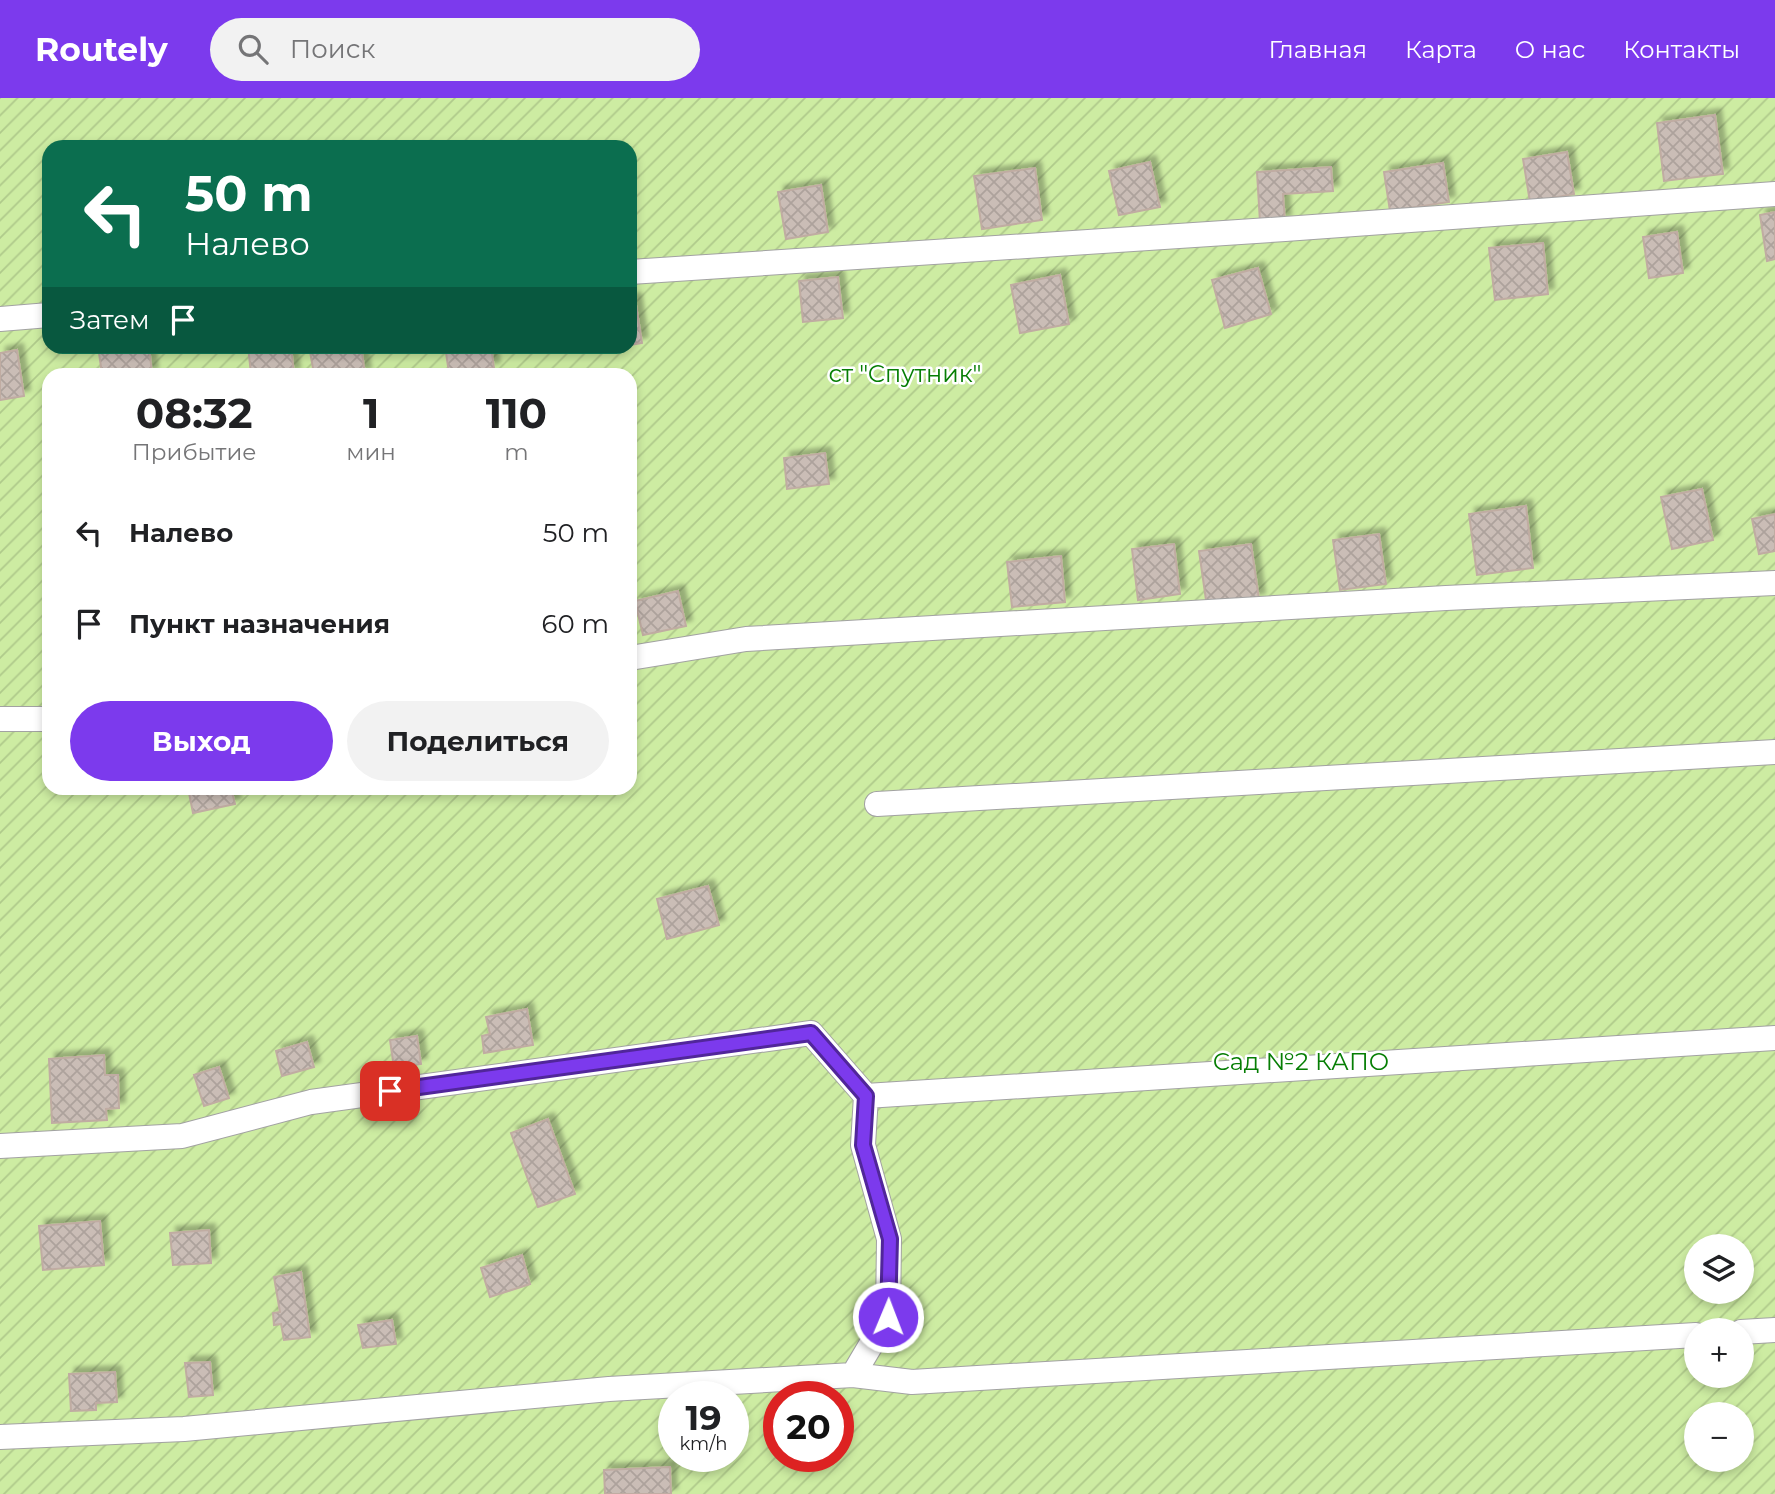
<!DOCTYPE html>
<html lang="ru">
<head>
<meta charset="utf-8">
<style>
  body { margin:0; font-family:Montserrat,sans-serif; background:#f2f2f2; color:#202124; height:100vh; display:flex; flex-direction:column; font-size:26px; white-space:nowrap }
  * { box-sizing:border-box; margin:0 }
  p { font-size:23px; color:#757577 }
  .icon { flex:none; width:38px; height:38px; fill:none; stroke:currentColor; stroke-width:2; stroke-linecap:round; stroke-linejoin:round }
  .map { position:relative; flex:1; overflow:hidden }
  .details { position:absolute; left:42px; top:270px; width:595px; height:427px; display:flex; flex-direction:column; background:#fff; border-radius:21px; box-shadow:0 4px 10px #0003 }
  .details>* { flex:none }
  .hud { position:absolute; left:42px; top:42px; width:595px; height:214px; border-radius:21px; box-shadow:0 4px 10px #0003; background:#0b6e4f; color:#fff; overflow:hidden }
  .controls { position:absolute; left:1684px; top:1136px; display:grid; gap:14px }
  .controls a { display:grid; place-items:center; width:70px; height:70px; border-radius:50%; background:#fff; box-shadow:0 4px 10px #0003; font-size:35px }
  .speed { position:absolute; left:658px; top:1283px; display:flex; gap:14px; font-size:35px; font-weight:700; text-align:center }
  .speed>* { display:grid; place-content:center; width:91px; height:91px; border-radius:50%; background:#fff; box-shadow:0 4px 10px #0003; line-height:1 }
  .speed small { font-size:18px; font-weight:400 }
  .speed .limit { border:10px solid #d22; background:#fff; color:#111 }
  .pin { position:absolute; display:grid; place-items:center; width:60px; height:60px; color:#fff; margin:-30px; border-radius:14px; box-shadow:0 4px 10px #0006 }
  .me { position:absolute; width:77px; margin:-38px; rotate:1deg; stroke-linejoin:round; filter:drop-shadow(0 0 5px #0008) }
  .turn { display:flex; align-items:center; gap:24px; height:147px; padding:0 28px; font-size:32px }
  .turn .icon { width:91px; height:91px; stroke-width:2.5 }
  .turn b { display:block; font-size:49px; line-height:60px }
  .then { display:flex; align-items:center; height:66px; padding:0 28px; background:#0003; gap:14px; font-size:26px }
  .eta { display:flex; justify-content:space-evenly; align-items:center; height:119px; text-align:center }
  .eta b { font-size:42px; font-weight:700; line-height:49px }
  .button { display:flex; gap:14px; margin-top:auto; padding:14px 28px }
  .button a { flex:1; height:80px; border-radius:42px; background:#7c3aed; color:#fff; font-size:28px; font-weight:700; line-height:80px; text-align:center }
  .button a+a { background:#f2f2f2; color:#202124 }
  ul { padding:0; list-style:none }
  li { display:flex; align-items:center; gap:21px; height:91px; padding:0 28px }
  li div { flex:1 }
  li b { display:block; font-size:26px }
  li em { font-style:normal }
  header { display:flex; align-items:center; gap:42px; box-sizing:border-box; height:98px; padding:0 35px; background:#7c3aed; color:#fff }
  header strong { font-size:33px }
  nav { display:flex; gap:38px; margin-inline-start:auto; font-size:24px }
  .search { width:490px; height:63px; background:#f2f2f2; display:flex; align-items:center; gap:18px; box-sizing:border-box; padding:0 24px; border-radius:38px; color:#757577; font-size:26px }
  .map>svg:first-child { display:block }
  .garden { fill:url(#garden-furrows); fill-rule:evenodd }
  .building { fill:url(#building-cross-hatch); stroke:#c0aca2; stroke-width:2; filter:url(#shadow) }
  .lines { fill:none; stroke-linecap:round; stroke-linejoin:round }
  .service-casing { stroke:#a2a2a2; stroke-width:26 }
  .service { stroke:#fff; stroke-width:24 }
  .route-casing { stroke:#51269a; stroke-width:18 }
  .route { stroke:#7c3aed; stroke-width:12 }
  .labels { text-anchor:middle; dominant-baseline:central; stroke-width:5; stroke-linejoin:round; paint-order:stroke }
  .park-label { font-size:24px; fill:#067e04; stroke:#fff }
</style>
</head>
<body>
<header>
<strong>Routely</strong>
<div class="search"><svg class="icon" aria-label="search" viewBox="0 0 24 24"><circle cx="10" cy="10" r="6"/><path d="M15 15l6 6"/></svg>Поиск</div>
<nav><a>Главная</a><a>Карта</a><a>О нас</a><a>Контакты</a></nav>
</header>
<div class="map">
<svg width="1775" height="1396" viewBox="0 0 1775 1396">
  <defs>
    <pattern id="garden-furrows" width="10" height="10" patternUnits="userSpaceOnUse" patternTransform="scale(1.75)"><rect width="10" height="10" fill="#cdeca2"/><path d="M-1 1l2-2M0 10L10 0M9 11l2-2" fill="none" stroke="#afca8b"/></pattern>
    <pattern id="building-cross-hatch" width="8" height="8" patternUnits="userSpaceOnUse" patternTransform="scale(1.75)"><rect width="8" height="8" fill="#cabdb6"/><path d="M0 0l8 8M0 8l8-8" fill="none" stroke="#ada29c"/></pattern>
    <filter id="shadow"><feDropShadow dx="6" dy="-6" stdDeviation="2" flood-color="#0004"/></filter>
  </defs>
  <rect width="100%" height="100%" fill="#eee8e0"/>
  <path class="garden" d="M 0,0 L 1775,0 L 1775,1396 L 0,1396 ZM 49,49 L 630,49 L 630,248 L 49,248 ZM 49,276 L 630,276 L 630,690 L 49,690 ZM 1696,1148 L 1741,1148 L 1741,1194 L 1696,1194 ZM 1696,1232 L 1741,1232 L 1741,1278 L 1696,1278 ZM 674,1298 L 733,1298 L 733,1358 L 674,1358 ZM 779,1298 L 838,1298 L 838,1358 L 779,1358 ZM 1696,1316 L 1741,1316 L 1741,1362 L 1696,1362 Z"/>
  <path class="building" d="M 1715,17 L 1723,76 L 1664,83 L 1657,25 Z
    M 1567,54 L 1574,96 L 1530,104 L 1523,61 Z
    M 1150,64 L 1160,109 L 1119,117 L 1109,73 Z
    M 1443,65 L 1449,104 L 1390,113 L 1384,74 Z
    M 1331,69 L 1333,93 L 1283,96 L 1285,123 L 1260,124 L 1257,74 Z
    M 1035,70 L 1042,122 L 982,131 L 974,78 Z
    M 821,87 L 828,134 L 786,141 L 778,94 Z
    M 1775,114 L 1775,161 L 1767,163 L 1760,117 Z
    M 1677,134 L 1683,175 L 1649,180 L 1643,139 Z
    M 1543,145 L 1548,196 L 1495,202 L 1489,150 Z
    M 1258,170 L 1271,216 L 1225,230 L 1212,182 Z
    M 1060,177 L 1069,226 L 1020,235 L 1011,187 Z
    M 838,179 L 843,220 L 803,224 L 799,183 Z
    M 635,201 L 642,245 L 630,247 L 630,202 Z
    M 98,248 L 149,248 L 152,276 L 102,276 Z
    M 248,248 L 291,248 L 294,276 L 251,276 Z
    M 309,248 L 361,248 L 365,276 L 314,276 Z
    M 445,248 L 491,248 L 494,270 L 449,275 Z
    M 584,248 L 621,248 L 585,254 Z
    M 17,252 L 24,298 L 0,302 L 0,255 Z
    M 825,355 L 829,386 L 787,391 L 784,360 Z
    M 1702,391 L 1713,442 L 1672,451 L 1661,399 Z
    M 1526,408 L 1533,470 L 1477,477 L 1469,416 Z
    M 1775,416 L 1775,453 L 1759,456 L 1752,421 Z
    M 1379,436 L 1386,486 L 1340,492 L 1333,442 Z
    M 1174,446 L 1180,496 L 1138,502 L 1132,451 Z
    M 1251,446 L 1259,501 L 1207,509 L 1199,453 Z
    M 1061,458 L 1065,504 L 1012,509 L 1007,464 Z
    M 678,493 L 686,528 L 643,537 L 635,503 Z
    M 188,690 L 231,690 L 235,706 L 193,715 Z
    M 708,788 L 719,827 L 667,841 L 657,801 Z
    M 527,911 L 533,947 L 484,955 L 482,938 L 490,936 L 486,919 Z
    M 417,938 L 421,966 L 394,970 L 390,942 Z
    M 307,944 L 314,969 L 282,978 L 276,953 Z
    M 104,957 L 105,977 L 118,977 L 119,1010 L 106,1011 L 107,1022 L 52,1025 L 49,961 Z
    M 219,969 L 229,1000 L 204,1008 L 194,977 Z
    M 548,1021 L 575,1096 L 538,1109 L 511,1035 Z
    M 100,1123 L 104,1167 L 43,1172 L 39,1128 Z
    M 209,1132 L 211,1165 L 173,1167 L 170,1135 Z
    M 522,1157 L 530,1186 L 490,1199 L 481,1170 Z
    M 301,1174 L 310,1239 L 284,1242 L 281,1226 L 274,1227 L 273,1215 L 280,1214 L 274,1179 Z
    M 392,1222 L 396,1246 L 363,1250 L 358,1227 Z
    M 210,1264 L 213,1297 L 189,1299 L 185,1265 Z
    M 115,1274 L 117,1304 L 96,1305 L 96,1312 L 71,1313 L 69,1276 Z
    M 670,1369 L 671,1396 L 605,1396 L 604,1372 Z"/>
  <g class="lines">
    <defs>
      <path id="service" d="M 630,174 L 1285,131 L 1775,96
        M 0,221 L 49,217
        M 630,560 L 746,541 L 1446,500 L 1775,485
        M 0,621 L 49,621
        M 877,706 L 1775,654
        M 0,1048 L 182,1038 L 311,1004 L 811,935 L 866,998 L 1775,940
        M 1741,1234 L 1775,1232
        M 853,1277 L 888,1218 L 889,1141 L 863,1047 L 866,998
        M 0,1339 L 184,1331 L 609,1291 L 853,1277 L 912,1284 L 1696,1237"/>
    </defs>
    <use href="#service" class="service-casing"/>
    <use href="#service" class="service"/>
  </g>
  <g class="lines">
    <defs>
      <path id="route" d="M 390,993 L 811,935 L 866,998 L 863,1047 L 890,1141 L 888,1219"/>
    </defs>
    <use href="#route" class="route-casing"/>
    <use href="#route" class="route"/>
  </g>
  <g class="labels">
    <g class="park-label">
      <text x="905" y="275">ст "Спутник"</text>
      <text x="1301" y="963">Сад №2 КАПО</text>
    </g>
  </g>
</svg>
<div class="controls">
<a><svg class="icon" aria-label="layers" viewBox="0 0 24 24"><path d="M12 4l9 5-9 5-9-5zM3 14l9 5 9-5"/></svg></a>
<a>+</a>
<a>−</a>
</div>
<div class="speed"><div>19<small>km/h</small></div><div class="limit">20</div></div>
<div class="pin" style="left:390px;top:993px;background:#d93025"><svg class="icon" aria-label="arrive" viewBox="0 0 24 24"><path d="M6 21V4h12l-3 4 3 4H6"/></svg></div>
<svg class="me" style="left:888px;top:1219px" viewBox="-20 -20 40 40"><circle r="17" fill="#7c3aed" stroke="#fff" stroke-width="3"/><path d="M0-11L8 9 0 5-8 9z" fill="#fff"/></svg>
<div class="hud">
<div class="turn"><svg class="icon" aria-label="left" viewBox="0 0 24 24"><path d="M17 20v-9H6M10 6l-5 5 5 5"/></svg><div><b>50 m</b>Налево</div></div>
<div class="then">Затем<svg class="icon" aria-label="arrive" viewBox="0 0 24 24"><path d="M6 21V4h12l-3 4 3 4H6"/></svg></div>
</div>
<section class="details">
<div class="eta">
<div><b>08:32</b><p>Прибытие</p></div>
<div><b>1</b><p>мин</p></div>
<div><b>110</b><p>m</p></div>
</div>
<ul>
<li><svg class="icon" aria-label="left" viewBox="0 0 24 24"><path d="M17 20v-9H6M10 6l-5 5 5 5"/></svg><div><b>Налево</b></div><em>50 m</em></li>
<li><svg class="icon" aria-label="arrive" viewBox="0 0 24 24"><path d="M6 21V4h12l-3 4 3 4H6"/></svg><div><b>Пункт назначения</b></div><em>60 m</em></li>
</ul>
<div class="button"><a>Выход</a><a>Поделиться</a></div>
</section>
</div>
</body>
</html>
